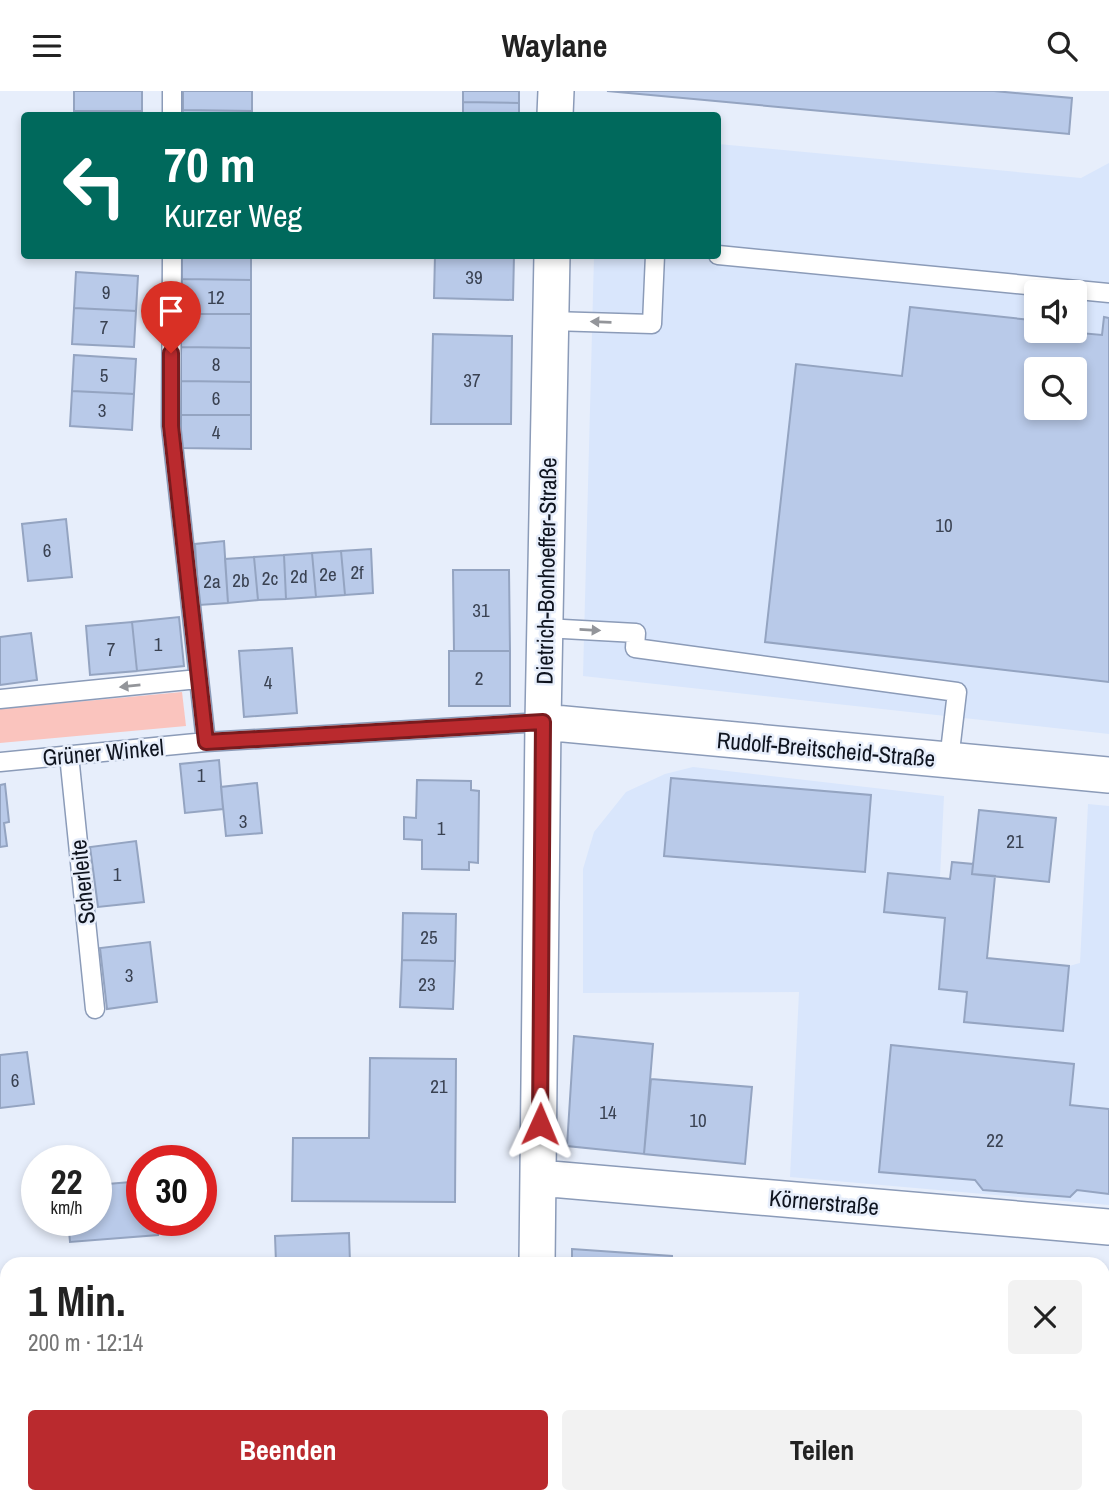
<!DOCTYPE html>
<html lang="de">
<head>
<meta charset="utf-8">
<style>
  body { margin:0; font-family:"Archivo Narrow",sans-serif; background:#f2f2f2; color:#222; height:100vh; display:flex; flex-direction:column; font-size:26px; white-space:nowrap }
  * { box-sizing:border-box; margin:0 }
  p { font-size:23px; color:#767676 }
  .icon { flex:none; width:38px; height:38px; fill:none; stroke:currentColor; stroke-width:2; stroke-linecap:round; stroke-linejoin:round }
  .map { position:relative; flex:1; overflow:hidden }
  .details { position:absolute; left:0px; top:1166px; width:1110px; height:247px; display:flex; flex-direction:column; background:#fff; border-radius:21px 21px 0 0; box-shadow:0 4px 10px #0003 }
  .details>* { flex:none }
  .top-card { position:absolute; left:21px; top:21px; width:700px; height:147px; border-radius:7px; box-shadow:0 4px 10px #0003; background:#00695c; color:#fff; overflow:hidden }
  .controls { position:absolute; left:1024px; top:189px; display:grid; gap:14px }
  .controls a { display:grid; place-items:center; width:63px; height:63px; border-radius:7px; background:#fff; box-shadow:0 4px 10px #0003; font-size:35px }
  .speed { position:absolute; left:21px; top:1054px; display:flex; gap:14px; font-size:35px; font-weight:700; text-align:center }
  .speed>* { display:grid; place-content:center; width:91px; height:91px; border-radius:50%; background:#fff; box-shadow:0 4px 10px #0003; line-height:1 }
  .speed small { font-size:18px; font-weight:400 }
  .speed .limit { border:10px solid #d22; background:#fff; color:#111 }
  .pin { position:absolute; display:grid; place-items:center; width:60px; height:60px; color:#fff; margin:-72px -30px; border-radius:50% 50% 50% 0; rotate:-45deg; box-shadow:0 0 7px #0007 }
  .pin .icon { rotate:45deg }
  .me { position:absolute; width:77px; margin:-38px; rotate:1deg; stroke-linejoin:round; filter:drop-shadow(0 0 5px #0008) }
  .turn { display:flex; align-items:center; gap:24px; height:147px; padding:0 28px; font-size:32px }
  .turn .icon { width:91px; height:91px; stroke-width:2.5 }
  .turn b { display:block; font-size:49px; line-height:60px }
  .round { display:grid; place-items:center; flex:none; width:74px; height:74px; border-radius:7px; background:#f2f2f2 }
  .headline { display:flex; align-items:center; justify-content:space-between; height:119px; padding:0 28px }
  h1 { font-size:42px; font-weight:700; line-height:52px }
  .button { display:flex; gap:14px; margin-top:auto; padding:14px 28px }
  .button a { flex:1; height:80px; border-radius:7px; background:#ba2a2e; color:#fff; font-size:28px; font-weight:700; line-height:80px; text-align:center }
  .button a+a { background:#f2f2f2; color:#222 }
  header { display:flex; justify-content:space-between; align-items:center; height:91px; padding:0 28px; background:#fff; font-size:32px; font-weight:700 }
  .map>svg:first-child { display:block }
  .built { fill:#d9e6fc; fill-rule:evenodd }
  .green { fill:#fac4be }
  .building { fill:#b9cae9; stroke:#94a4c1; stroke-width:2; fill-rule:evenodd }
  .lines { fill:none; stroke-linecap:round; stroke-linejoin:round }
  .service-casing { stroke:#8b9bb8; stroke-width:21 }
  .minor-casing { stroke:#8b9bb8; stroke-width:38 }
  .service { stroke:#fff; stroke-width:18 }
  .minor { stroke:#fff; stroke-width:35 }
  .oneway { fill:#93959a }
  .route-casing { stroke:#791b1e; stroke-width:18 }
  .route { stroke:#ba2a2e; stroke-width:12 }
  .labels { text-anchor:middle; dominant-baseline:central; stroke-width:5; stroke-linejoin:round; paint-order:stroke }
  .number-label { font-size:19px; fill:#3a4252 }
  .street-label { font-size:23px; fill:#0f141f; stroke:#e7eefb }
</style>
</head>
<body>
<header><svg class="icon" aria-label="menu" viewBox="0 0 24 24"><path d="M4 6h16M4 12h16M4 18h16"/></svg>Waylane<svg class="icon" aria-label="search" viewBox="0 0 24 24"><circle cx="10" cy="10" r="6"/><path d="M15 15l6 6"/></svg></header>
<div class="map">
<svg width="1109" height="1411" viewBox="0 0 1109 1411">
  <rect width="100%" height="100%" fill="#e7eefb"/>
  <path class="built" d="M 718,53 L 1081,87 L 1109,72 L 1109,643 L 583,585 L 594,165 L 718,164 ZM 1036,201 L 1074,201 L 1074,240 L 1036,240 ZM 1036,278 L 1074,278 L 1074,317 L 1036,317 Z
    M 693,676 L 944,705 L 940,786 L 987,867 L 1069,875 L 1080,872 L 1088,713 L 1109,715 L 1109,1114 L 790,1086 L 799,901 L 583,902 L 583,778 L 594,741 L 626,701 L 665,683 Z"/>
  <path class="green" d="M 182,601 L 186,635 L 0,652 L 0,618 Z"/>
  <path class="building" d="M 74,0 L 142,0 L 142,20 L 74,20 Z
    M 183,0 L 252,0 L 252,20 L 183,19 Z
    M 463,0 L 519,0 L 519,12 L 463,11 Z
    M 607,0 L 994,0 L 1072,7 L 1069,43 Z
    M 463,11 L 519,12 L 519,24 L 463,24 Z
    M 183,19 L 252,20 L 252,24 L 183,24 Z
    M 74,20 L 142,20 L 142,24 L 74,24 Z
    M 182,164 L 251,164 L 251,189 L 182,188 Z
    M 435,164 L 514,164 L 513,209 L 434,207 Z
    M 76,181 L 138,185 L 136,220 L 74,217 Z
    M 182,188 L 251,189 L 251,223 L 181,223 Z
    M 910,216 L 1031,229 L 1030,237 L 1036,237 L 1036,240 L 1058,240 L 1102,244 L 1104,226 L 1109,227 L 1109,591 L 765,551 L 796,273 L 902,285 ZM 1036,278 L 1074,278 L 1074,317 L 1036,317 Z
    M 74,217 L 136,220 L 134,256 L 72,253 Z
    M 181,223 L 251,223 L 251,257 L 181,256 Z
    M 433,243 L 512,245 L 511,333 L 431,333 Z
    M 181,256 L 251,257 L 251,291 L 181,290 Z
    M 74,264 L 136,268 L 134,303 L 72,300 Z
    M 181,290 L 251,291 L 251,324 L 181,324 Z
    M 72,300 L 134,303 L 132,339 L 70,335 Z
    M 181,324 L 251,324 L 251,358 L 181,357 Z
    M 66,428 L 72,486 L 28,490 L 22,433 Z
    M 224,450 L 228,512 L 199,514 L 195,453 Z
    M 371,458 L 373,502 L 345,504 L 341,460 Z
    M 341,460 L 345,504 L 316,506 L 312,462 Z
    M 312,462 L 316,506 L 286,508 L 284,464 Z
    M 284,464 L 286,508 L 258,509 L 254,466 Z
    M 254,466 L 258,509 L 228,512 L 225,468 Z
    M 453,479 L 509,479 L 510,560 L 454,560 Z
    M 179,526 L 184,575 L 137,580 L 132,531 Z
    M 132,531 L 137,580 L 90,584 L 86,535 Z
    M 31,542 L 37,589 L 0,594 L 0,546 Z
    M 292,557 L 297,622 L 244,626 L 239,560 Z
    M 449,560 L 510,560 L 510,615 L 449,615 Z
    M 219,669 L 223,718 L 185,722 L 180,673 Z
    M 671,687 L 871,704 L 865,781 L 664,765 Z
    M 417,689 L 471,690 L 471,699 L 479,700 L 478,772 L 469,771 L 469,779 L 422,778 L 422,749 L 404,748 L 404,726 L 416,727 Z
    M 257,692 L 262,742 L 226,745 L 221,696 Z
    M 5,693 L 9,731 L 4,732 L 7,755 L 0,756 L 0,694 Z
    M 979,719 L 1056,727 L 1049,791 L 972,783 Z
    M 136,750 L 144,811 L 98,816 L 90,756 Z
    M 952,771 L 973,773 L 972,783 L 995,785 L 987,867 L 1069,875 L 1063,940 L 964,931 L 967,901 L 939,898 L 945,827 L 884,821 L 888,782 L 950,788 Z
    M 403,822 L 456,823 L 455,870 L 402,869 Z
    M 150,851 L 157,911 L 107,918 L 100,857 Z
    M 402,869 L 455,870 L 453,918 L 400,916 Z
    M 574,945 L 653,953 L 644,1063 L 567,1055 Z
    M 891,954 L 1074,973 L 1070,1014 L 1109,1018 L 1109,1103 L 1077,1099 L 1070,1106 L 983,1099 L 975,1089 L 879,1081 Z
    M 27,961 L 34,1013 L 0,1017 L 0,964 Z
    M 370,967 L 456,968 L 455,1111 L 292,1110 L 293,1047 L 369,1047 Z
    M 651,988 L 752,996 L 745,1073 L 644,1063 Z
    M 142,1090 L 142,1129 L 157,1129 L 158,1144 L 70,1151 L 68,1129 L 96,1129 L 96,1094 Z
    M 349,1142 L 350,1172 L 276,1172 L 275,1145 Z
    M 572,1158 L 672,1165 L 672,1172 L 572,1172 Z
    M 705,1167 L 778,1172 L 705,1172 Z
    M 243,1169 L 243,1172 L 160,1172 L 160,1170 Z
    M 0,1188 L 7,1188 L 7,1405 L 322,1405 L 322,1411 L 0,1411 Z
    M 1102,1290 L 1109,1291 L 1109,1370 L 1102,1370 Z
    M 1102,1370 L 1109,1370 L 1109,1411 L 1079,1411 L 1080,1405 L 1102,1405 Z"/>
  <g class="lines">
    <defs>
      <path id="service" d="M 172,24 L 172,0
        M 172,164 L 171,335 L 206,651
        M 718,164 L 1109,202
        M 551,230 L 652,233 L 655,164
        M 545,537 L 636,542 L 635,557 L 957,601 L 949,669
        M 0,608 L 198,588
        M 69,664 L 95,918
        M 0,671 L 206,651 L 543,631"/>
      <path id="minor" d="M 555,24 L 556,0
        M 543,631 L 1109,684
        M 539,1087 L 1109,1136
        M 537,1172 L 543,631 L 552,164
        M 532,1411 L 532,1405"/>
    </defs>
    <use href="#service" class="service-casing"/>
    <use href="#minor" class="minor-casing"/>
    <use href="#service" class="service"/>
    <use href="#minor" class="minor"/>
  </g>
  <defs><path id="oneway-solid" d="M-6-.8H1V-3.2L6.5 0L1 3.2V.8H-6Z" transform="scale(1.75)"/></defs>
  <g class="oneway">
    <use href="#oneway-solid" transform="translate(601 231) rotate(-178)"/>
    <use href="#oneway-solid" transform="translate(590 539) rotate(3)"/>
    <use href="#oneway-solid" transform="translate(130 595) rotate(174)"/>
  </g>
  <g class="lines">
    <defs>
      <path id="route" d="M 171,262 L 171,335 L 206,651 L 543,631 L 540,1033"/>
    </defs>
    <use href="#route" class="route-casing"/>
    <use href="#route" class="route"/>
  </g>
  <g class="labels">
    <g class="number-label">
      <text x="474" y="186">39</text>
      <text x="106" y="201">9</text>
      <text x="216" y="206">12</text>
      <text x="104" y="236">7</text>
      <text x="216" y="273">8</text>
      <text x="104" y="284">5</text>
      <text x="472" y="289">37</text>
      <text x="216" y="307">6</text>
      <text x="102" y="319">3</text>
      <text x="216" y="341">4</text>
      <text x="944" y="434">10</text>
      <text x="47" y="459">6</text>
      <text x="357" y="481">2f</text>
      <text x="328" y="483">2e</text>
      <text x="299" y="485">2d</text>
      <text x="270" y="487">2c</text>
      <text x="241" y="489">2b</text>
      <text x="212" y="490">2a</text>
      <text x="481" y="519">31</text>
      <text x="158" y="553">1</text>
      <text x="111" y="558">7</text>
      <text x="479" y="587">2</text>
      <text x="268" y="591">4</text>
      <text x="201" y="684">1</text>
      <text x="243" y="730">3</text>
      <text x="441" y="737">1</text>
      <text x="1015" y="750">21</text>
      <text x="117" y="783">1</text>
      <text x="429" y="846">25</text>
      <text x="129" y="884">3</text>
      <text x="427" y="893">23</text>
      <text x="15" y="989">6</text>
      <text x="439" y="995">21</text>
      <text x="608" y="1021">14</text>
      <text x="698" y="1029">10</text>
      <text x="995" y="1049">22</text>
    </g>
    <g class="street-label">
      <text transform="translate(546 480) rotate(-89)">Dietrich-Bonhoeffer-Straße</text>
      <text transform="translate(826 658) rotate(5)">Rudolf-Breitscheid-Straße</text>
      <text transform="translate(103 661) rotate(-5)">Grüner Winkel</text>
      <text transform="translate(82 791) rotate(-96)">Scherleite</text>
      <text transform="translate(824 1111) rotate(5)">Körnerstraße</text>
    </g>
  </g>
</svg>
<div class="controls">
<a><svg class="icon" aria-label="sound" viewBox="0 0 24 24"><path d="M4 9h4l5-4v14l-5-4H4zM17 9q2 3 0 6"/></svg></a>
<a><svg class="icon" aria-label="search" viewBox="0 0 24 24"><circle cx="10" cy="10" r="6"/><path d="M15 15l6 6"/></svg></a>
</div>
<div class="speed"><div>22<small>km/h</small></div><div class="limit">30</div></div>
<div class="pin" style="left:171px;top:262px;background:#d93025"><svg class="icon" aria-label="arrive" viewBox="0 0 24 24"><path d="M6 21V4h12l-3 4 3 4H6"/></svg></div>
<svg class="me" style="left:540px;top:1033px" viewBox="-20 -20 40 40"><path d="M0-17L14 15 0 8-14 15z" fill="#ba2a2e" stroke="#fff" stroke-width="4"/></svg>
<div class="top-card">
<div class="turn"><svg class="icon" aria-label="left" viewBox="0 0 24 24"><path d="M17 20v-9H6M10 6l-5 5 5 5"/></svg><div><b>70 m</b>Kurzer Weg</div></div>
</div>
<section class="details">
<div class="headline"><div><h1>1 Min.</h1><p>200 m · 12:14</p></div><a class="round"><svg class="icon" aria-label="close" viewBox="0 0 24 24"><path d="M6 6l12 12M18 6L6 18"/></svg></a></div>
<div class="button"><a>Beenden</a><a>Teilen</a></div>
</section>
</div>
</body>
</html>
